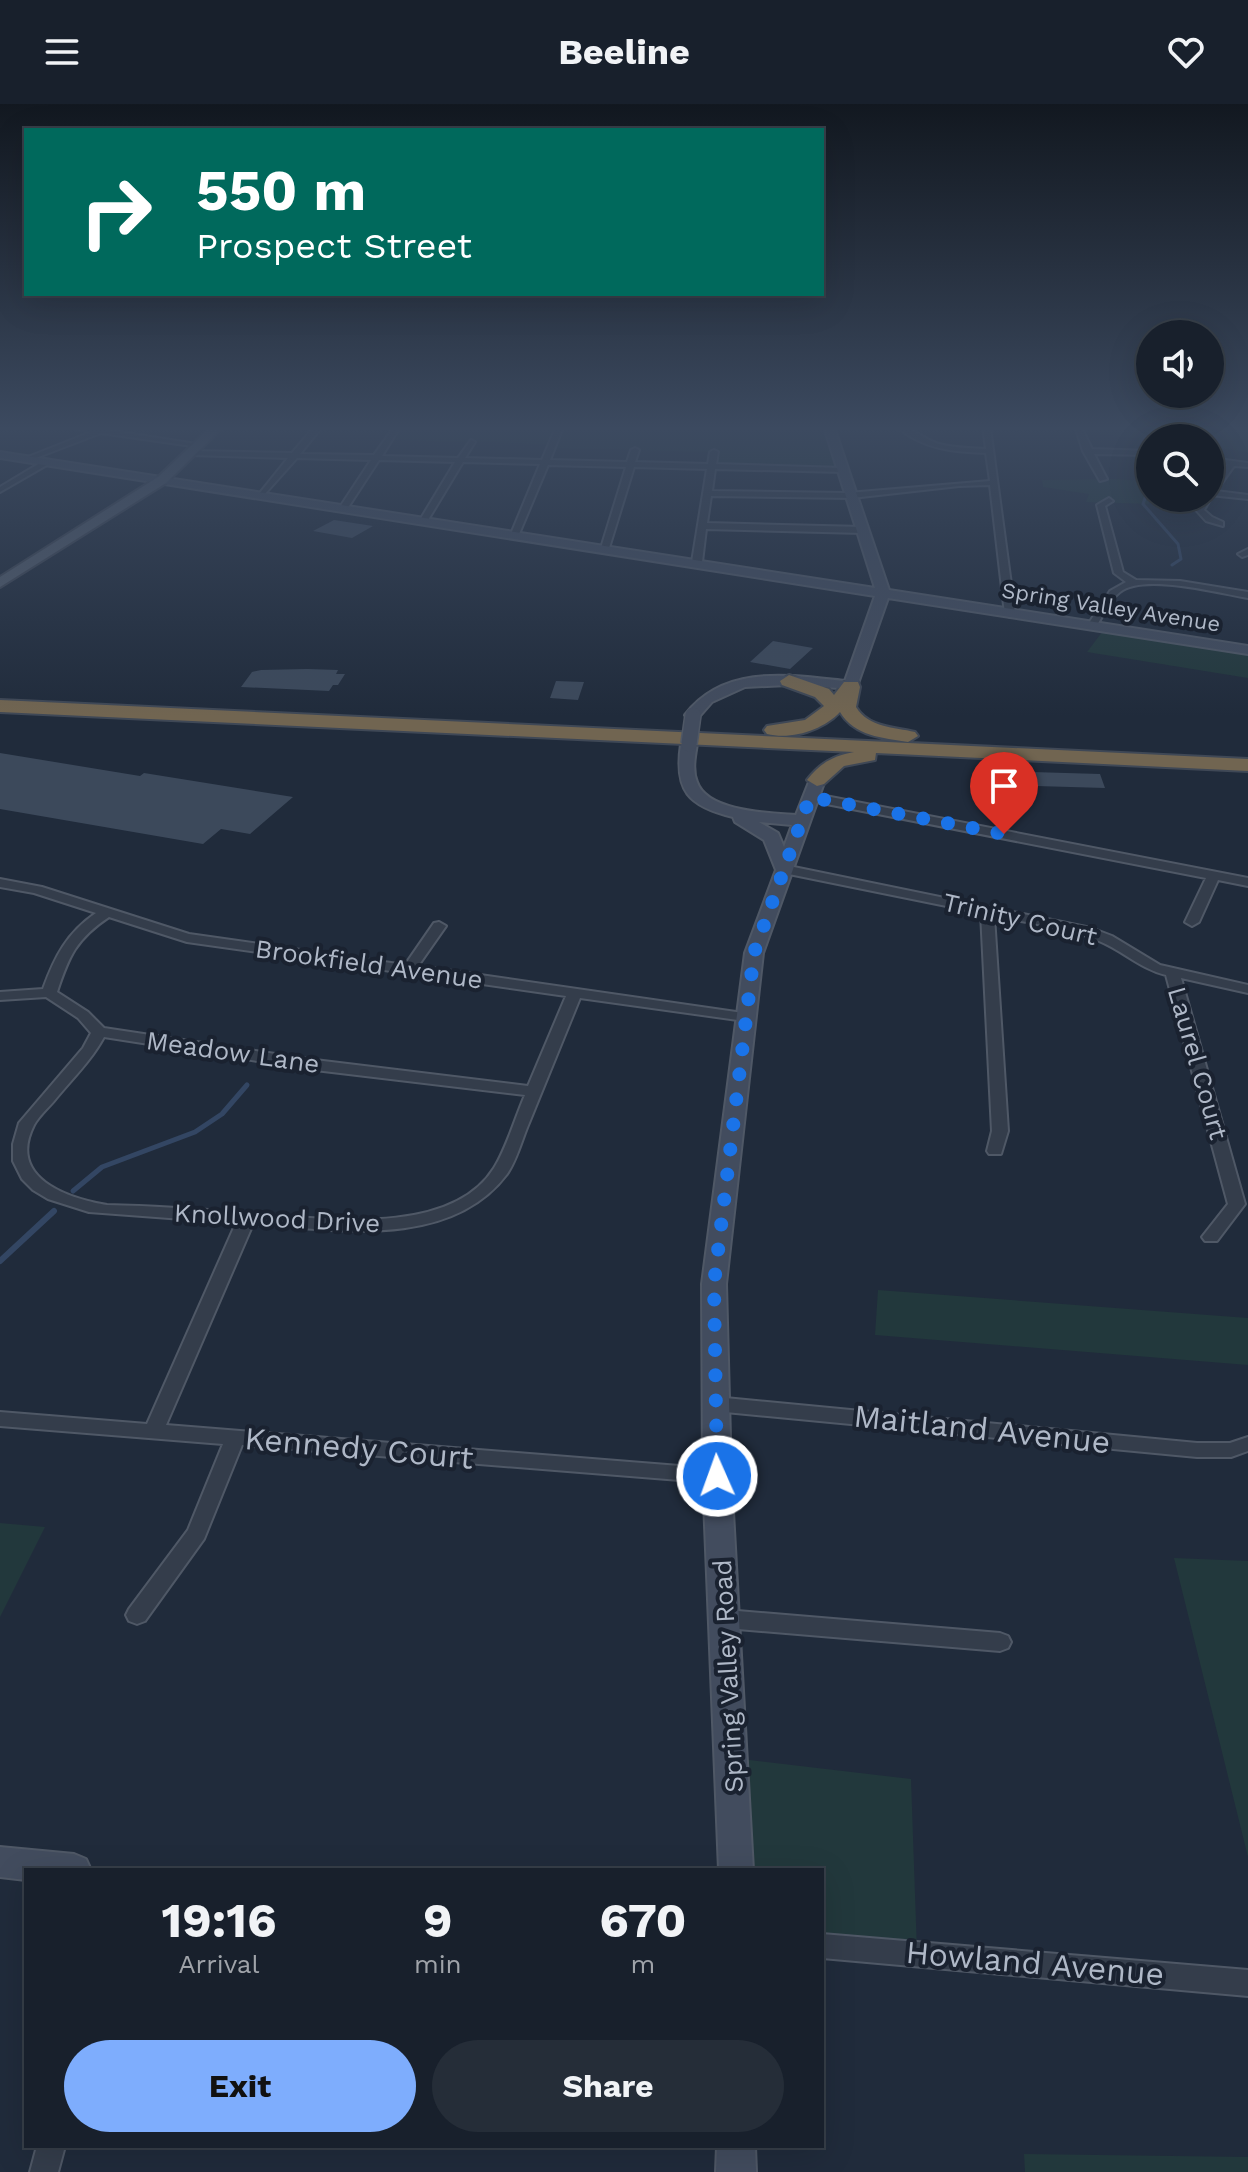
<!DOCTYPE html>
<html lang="en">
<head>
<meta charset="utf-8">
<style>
  body { margin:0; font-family:"Work Sans",sans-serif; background:#252d38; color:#f1f3f6; height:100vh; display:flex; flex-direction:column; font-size:30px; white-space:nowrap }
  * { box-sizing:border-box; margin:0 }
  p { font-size:26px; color:#9fa3a9 }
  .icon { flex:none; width:44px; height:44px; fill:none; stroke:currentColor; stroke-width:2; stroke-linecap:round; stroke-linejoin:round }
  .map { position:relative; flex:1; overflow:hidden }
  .sheet { position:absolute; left:24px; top:1764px; width:800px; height:280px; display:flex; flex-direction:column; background:#18202c; border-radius:0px; box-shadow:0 8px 32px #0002,0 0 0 2px #363e48 }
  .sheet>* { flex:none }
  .guide { position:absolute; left:24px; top:24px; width:800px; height:168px; border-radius:0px; box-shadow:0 8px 32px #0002,0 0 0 2px #363e48; background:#00695c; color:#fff; overflow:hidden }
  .controls { position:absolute; left:1136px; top:216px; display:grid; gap:16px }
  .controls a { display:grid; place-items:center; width:88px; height:88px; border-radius:50%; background:#18202c; box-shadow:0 8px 32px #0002,0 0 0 2px #363e48; font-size:40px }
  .pin { position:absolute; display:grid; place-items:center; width:68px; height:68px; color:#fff; margin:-82px -34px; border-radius:50% 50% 50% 0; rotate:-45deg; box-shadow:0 0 8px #0007 }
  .pin .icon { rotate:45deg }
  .me { position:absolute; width:88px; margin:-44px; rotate:358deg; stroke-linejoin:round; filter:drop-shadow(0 0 6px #0008) }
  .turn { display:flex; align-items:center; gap:28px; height:168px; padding:0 40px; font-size:36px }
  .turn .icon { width:104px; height:104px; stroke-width:2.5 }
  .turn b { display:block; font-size:56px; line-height:68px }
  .eta { display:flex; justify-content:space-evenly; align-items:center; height:136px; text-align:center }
  .eta b { font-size:48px; font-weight:700; line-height:56px }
  .cta { display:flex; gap:16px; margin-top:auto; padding:16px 40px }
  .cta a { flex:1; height:92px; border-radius:48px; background:#7eadfd; color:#111; font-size:32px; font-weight:700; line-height:92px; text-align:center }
  .cta a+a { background:#252d38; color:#f1f3f6 }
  header { display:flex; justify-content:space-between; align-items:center; height:104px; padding:0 40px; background:#18202c; font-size:36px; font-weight:700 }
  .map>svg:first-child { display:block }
  .green { fill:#22383c }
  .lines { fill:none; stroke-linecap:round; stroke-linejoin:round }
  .stream-far2 { stroke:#334663; stroke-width:3 }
  .stream-far1 { stroke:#334663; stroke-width:5 }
  .stream { stroke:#334663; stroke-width:6 }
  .building { fill:#3c495b }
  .street-casing { stroke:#4f5866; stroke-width:4 }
  .secondary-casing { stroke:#4f5866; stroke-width:4 }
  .primary-casing { stroke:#3e4654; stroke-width:4 }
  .highway-casing { stroke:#3f4856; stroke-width:4 }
  .street { fill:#343d4b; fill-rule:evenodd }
  .secondary { fill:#424c5e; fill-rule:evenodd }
  .primary { fill:#525c6b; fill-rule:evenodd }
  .highway { fill:#716551; fill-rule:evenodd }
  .secondary-bridge-casing { stroke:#4f5866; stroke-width:18; stroke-linecap:butt }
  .secondary-bridge { stroke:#424c5e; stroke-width:15 }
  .route { stroke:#1a73e8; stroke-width:14; stroke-dasharray:0 25.2 }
  .labels { text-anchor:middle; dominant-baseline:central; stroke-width:8; stroke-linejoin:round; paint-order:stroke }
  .far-street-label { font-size:22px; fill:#afb8c7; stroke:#1a2230 }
  .street-label { font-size:26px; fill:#afb8c7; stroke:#1a2230 }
  .near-street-label { font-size:32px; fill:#afb8c7; stroke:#1a2230 }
</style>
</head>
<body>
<header><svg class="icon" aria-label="menu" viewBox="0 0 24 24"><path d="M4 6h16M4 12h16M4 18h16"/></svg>Beeline<svg class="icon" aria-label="heart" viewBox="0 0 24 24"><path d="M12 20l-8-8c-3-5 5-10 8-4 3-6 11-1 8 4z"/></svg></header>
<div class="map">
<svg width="1248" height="2068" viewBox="0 0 1248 2068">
  <rect width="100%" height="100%" fill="#202b3b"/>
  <path class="green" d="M 397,323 L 829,323 L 843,366 L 714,363 L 713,348 L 551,344 L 552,340 L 388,336 Z
    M 1043,323 L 1235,323 L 1248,328 L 1248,348 L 1210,343 L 1210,334 L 1150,336 Z
    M 1115,375 L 1148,377 L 1149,400 L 1086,398 L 1089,390 L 1043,383 L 1042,376 Z
    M 1106,523 L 1248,545 L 1248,574 L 1087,548 Z
    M 878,1186 L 1248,1214 L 1248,1261 L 875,1231 Z
    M 0,1419 L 45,1423 L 0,1513 Z
    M 1174,1454 L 1248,1457 L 1248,1753 Z
    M 733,1654 L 911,1675 L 917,1848 L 822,1842 L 822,1766 L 736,1766 Z
    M 1024,2050 L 1248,2053 L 1248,2068 L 1025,2068 Z"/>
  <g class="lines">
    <path class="stream-far2" d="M 1146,347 L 1153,323
      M 1150,380 L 1143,400 L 1178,440 L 1181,455 L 1172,461"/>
    <path class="stream-far1" d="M 73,1087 L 102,1063 L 195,1028 L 222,1010 L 247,981"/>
    <path class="stream" d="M 0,1157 L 54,1107"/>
  </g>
  <path class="building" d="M 334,416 L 373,422 L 352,434 L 313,427 Z
    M 773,537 L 813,544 L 790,565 L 750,558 Z
    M 307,565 L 338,566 L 336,570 L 345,570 L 338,581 L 333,581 L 329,587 L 241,583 L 252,568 L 261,566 Z
    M 556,577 L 584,578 L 578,596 L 550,594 Z
    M 0,649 L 140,672 L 144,669 L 293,693 L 250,730 L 221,725 L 203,740 L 0,705 Z
    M 1032,668 L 1100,670 L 1105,684 L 1036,682 Z"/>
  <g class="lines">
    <defs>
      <path id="street" d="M 68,323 L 100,325 L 203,341 L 199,343 L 101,329 L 28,357 L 28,353 L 91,328 Z
        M 314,323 L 322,323 L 300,350 L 374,351 L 394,323 L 400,323 L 382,352 L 458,354 L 471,336 L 475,338 L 465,354 L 542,356 L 556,323 L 563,323 L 550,356 L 627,358 L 631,346 L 635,344 L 639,346 L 635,358 L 708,360 L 710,348 L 714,346 L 718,348 L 716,360 L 843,364 L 847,366 L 843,368 L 715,365 L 712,387 L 848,389 L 990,377 L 986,349 C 953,348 923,345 897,323 C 911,322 925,336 939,340 C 954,344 970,344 986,345 L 983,323 L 990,323 L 1015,510 L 1010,513 L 1005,510 L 990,381 L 959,382 L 852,394 L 711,392 L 707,419 L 863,423 L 867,426 L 863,429 L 706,425 L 702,458 L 697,461 L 692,458 L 707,365 L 634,363 L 609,444 L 605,447 L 601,444 L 626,363 L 548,361 L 519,430 L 515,433 L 511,430 L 540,360 L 463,358 L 428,416 L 424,419 L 420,416 L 455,358 L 379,356 L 347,405 L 344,406 L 340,403 L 371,356 L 297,354 L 263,392 L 259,390 L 288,354 L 191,351 L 187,349 L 191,347 L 292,349 Z
        M 1076,325 L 1082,325 L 1092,345 L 1150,347 L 1150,351 L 1094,350 L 1107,375 L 1100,377 L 1083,347 Z
        M 1210,354 L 1248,359 L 1248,363 L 1234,362 L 1216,387 L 1248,391 L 1248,395 L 1210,391 L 1210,383 L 1227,361 L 1210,358 Z
        M 45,356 L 52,358 L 0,388 L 0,383 Z
        M 1210,392 L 1211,394 L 1204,406 L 1212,413 L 1223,418 L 1223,422 L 1206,417 L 1196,406 L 1203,394 Z
        M 1109,394 L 1113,397 L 1105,402 L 1123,468 L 1136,476 L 1180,477 L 1248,488 L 1248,494 C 1219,489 1143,469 1120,488 C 1109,496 1103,513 1095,524 L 1089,524 L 1087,522 L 1110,487 L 1126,478 L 1114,469 L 1097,401 Z
        M 1248,445 L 1248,451 L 1242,453 L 1238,450 Z
        M 810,689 L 1248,774 L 1248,782 L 1218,776 L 1199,818 L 1192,822 L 1185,818 L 1206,774 L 806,696 L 806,690 Z
        M 784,761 L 1091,824 L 1112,832 L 1160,861 L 1248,881 L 1248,889 L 1181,874 L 1245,1100 L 1217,1137 L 1205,1137 L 1202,1133 L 1228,1100 L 1166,871 C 1141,865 1123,847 1099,837 C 1067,823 1028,819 994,812 L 1008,1027 L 1001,1050 L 989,1050 L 987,1047 L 992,1027 L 981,809 L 779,768 L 778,765 Z
        M 0,775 L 42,783 L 189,830 L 405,861 L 434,819 L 439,818 L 446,822 L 418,862 L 750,910 L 752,913 L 750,916 L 745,917 L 580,894 C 563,936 546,977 529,1019 C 522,1035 517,1056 507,1070 C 450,1146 334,1126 253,1120 L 166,1321 L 717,1365 L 724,1367 L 727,1372 L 724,1377 L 717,1379 L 242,1341 L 204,1435 L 145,1517 L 137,1520 L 129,1517 L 126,1511 L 129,1505 L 188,1426 L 223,1340 L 0,1322 L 0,1308 L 147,1320 L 236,1119 L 89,1108 L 48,1095 L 33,1086 L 22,1075 L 13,1057 L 13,1040 L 19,1019 L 83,944 L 91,929 L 78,914 L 46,893 L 0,896 L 0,888 L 43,885 C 55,852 67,829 96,809 L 34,789 L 0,783 ZM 109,813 L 187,838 L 566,892 L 528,982 L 315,956 L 104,924 L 88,908 L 57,888 C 69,852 76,835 109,813 ZM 104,933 L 315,966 L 525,991 C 515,1014 507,1043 494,1064 C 450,1135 317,1114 247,1109 C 200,1105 154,1102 107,1101 C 67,1094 7,1074 34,1021 C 39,1012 48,1004 54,997 C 71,976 91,957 104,933 Z
        M 715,1293 L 1197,1339 L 1230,1339 L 1248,1333 L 1248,1347 L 1231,1353 L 1197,1353 L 715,1307 L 708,1305 L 705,1300 L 708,1295 Z
        M 726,1506 L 1000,1529 L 1008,1532 L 1011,1538 L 1008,1544 L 1000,1547 L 726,1524 L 718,1521 L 715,1515 L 718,1509 Z
        M 822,1830 L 1248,1866 L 1248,1892 L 822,1854 Z
        M 37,2042 L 65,2042 L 58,2068 L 30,2068 Z"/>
      <path id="secondary" d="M 824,323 L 834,323 L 889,486 L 1248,542 L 1248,550 L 888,494 L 856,585 L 788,581 L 745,583 L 712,598 L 698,614 L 693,616 L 685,611 C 724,560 789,571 845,577 L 875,492 L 0,354 L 0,348 L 875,484 Z
        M 689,635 L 697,640 C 695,652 692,666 697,678 C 707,708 770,709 796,711 L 811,673 L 823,673 L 825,676 L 763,849 L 726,1180 L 731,1372 L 753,1766 L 719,1766 L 703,1372 L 702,1180 L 745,849 L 776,766 L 764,736 L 735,718 L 733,713 C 688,702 674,687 681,640 ZM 759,718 L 792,721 L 784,743 L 778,729 Z
        M 0,1743 L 74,1750 L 86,1755 L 91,1766 L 26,1766 L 26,1776 L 0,1773 Z
        M 717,2042 L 755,2042 L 756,2068 L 716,2068 Z"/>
      <path id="primary" d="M 211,323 L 223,323 L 166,379 L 0,483 L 0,473 L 158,373 Z"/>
      <path id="highway" d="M 789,571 L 829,585 L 834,591 L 844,578 L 858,578 L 860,583 L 856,603 C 869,624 894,623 915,628 L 918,632 L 908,638 C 883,634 854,632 840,608 C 823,626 792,636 767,630 L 764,626 L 767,622 L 805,616 L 824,602 L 815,593 L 782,581 L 780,577 Z
        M 0,596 L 1248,655 L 1248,667 L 876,649 L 875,656 L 844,662 L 824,680 L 817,682 L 807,676 C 820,659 833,652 854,648 L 0,608 Z"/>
    </defs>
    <use href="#street" class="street-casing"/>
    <use href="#secondary" class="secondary-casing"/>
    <use href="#primary" class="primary-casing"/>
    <use href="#highway" class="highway-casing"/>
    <use href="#street" class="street"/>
    <use href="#secondary" class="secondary"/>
    <use href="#primary" class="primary"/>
    <use href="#highway" class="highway"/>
    <defs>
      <path id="secondary-bridge" d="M 689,640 L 693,611"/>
    </defs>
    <use href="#secondary-bridge" class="secondary-bridge-casing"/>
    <use href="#secondary-bridge" class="secondary-bridge"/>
  </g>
  <linearGradient id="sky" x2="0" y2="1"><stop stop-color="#121820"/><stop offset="0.53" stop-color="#3c4a60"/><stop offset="1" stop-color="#3c4a60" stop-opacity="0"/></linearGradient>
  <rect width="1248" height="612" fill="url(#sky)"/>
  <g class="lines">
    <path class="route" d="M 717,1372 L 714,1180 L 754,849 L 810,693 L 1004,730"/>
  </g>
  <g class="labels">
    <g class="far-street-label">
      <text transform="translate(1111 503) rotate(9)">Spring Valley Avenue</text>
    </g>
    <g class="street-label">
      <text transform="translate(1020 815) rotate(13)">Trinity Court</text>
      <text transform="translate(369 860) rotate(8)">Brookfield Avenue</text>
      <text transform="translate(233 948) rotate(8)">Meadow Lane</text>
      <text transform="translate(1198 959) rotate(74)">Laurel Court</text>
      <text transform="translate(277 1114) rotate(3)">Knollwood Drive</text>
      <text transform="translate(728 1572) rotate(-93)">Spring Valley Road</text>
    </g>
    <g class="near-street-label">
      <text transform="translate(982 1325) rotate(6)">Maitland Avenue</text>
      <text transform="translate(359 1344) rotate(5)">Kennedy Court</text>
      <text transform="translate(1035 1859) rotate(5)">Howland Avenue</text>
    </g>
  </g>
</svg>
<div class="controls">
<a><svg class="icon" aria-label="sound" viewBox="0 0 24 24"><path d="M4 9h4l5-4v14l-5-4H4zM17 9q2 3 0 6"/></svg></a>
<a><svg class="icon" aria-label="search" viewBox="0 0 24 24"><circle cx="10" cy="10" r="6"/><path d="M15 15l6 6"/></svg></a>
</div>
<div class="pin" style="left:1004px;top:730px;background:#d93025"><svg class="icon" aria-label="arrive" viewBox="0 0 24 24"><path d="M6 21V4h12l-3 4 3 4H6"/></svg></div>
<svg class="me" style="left:717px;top:1372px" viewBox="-20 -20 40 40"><circle r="17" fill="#1a73e8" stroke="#fff" stroke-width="3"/><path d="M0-11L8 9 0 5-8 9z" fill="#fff"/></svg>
<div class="guide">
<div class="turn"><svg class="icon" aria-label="right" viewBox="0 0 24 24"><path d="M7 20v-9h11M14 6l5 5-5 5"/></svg><div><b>550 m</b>Prospect Street</div></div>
</div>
<section class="sheet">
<div class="eta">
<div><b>19:16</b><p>Arrival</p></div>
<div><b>9</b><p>min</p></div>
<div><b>670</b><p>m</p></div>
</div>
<div class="cta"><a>Exit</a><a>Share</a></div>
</section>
</div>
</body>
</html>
